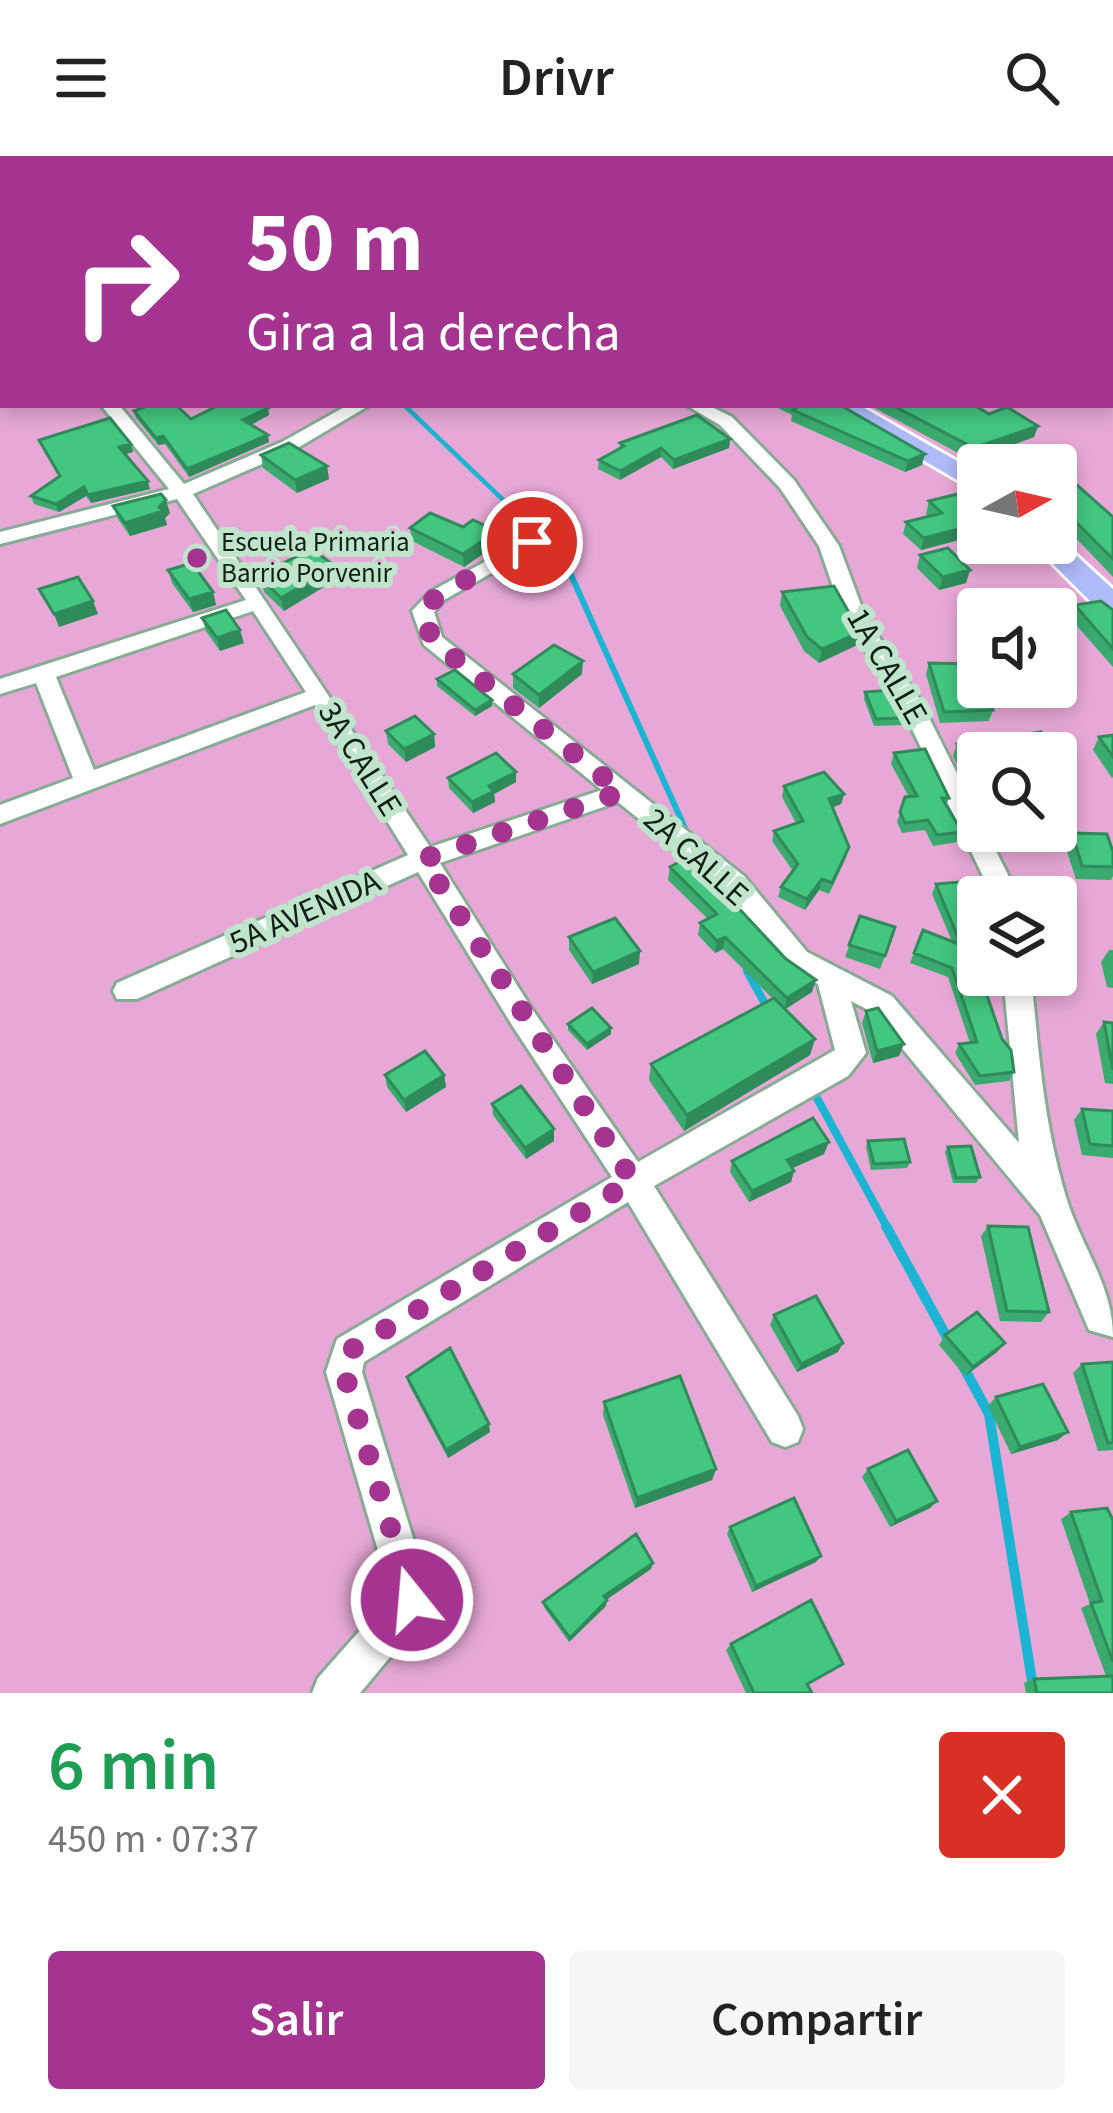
<!DOCTYPE html>
<html lang="es">
<head>
<meta charset="utf-8">
<style>
  body { margin:0; font-family:"Source Sans 3",sans-serif; background:#f6f6f6; color:#222; height:100vh; display:flex; flex-direction:column; font-size:45px; white-space:nowrap }
  * { box-sizing:border-box; margin:0 }
  p { font-size:39px; color:#767676 }
  .icon { flex:none; width:66px; height:66px; fill:none; stroke:currentColor; stroke-width:2; stroke-linecap:round; stroke-linejoin:round }
  .map { position:relative; height:1537px; overflow:hidden }
  .side { display:flex; flex-direction:column; background:#fff; flex:1 }
  .side>* { flex:none }
  .top-card { position:absolute; left:0px; top:0px; width:1113px; height:252px; box-shadow:0 6px 18px #0003; background:#a53491; color:#fff; overflow:hidden }
  .needle { width:78px; rotate:82deg }
  .tools { position:absolute; left:957px; top:288px; display:grid; gap:24px }
  .tools a { display:grid; place-items:center; width:120px; height:120px; border-radius:12px; background:#fff; box-shadow:0 6px 18px #0003; font-size:60px }
  .pin { position:absolute; display:grid; place-items:center; width:102px; height:102px; color:#fff; margin:-51px; border:6px solid #fff; border-radius:50%; box-shadow:0 3px 12px #0007 }
  .me { position:absolute; width:132px; margin:-66px; rotate:343deg; stroke-linejoin:round; filter:drop-shadow(0 0 9px #0008) }
  .turn { display:flex; align-items:center; gap:42px; height:252px; padding:0 48px; font-size:54px }
  .turn .icon { width:156px; height:156px; stroke-width:2.5 }
  .turn b { display:block; font-size:84px; line-height:102px }
  .round { display:grid; place-items:center; flex:none; width:126px; height:126px; border-radius:12px; background:#f6f6f6 }
  .head { display:flex; align-items:center; justify-content:space-between; height:204px; padding:0 48px }
  h1 { font-size:72px; font-weight:600; line-height:90px; color:#1e9e55 }
  .cta { display:flex; gap:24px; margin-top:auto; padding:24px 48px }
  .cta a { flex:1; height:138px; border-radius:12px; background:#a53491; color:#fff; font-size:48px; font-weight:600; line-height:138px; text-align:center }
  .cta a+a { background:#f6f6f6; color:#222 }
  header { display:flex; justify-content:space-between; align-items:center; height:156px; padding:0 48px; background:#fff; font-size:54px; font-weight:600 }
  .map>svg:first-child { display:block }
  .green { fill:#e7a8d7; fill-rule:evenodd }
  .lines { fill:none; stroke-linecap:round; stroke-linejoin:round }
  .stream-far3 { stroke:#1bb4d2; stroke-width:4.5 }
  .stream-far2 { stroke:#1bb4d2; stroke-width:6 }
  .stream-far1 { stroke:#1bb4d2; stroke-width:8 }
  .stream { stroke:#1bb4d2; stroke-width:10 }
  .minor-casing { stroke:#88ab94; stroke-width:6 }
  .highway-casing { stroke:#fff; stroke-width:6 }
  .minor { fill:#fff; fill-rule:evenodd }
  .highway { fill:#afbbfa; fill-rule:evenodd }
  .wall { fill:#3aaa6e }
  .shaded-wall { fill:#2f8b5a }
  .building { fill:#43c680; stroke:#2f8b5a; stroke-width:3 }
  .route { stroke:#a53491; stroke-width:21; stroke-dasharray:0 37.8 }
  .poi-dot { fill:#a53491; stroke:#c0e4cc; stroke-width:4.5 }
  .labels { text-anchor:middle; dominant-baseline:central; stroke-width:12; stroke-linejoin:round; paint-order:stroke }
  .far-poi-label { font-size:27px; fill:#111f16; stroke:#c0e4cc; text-anchor:start }
  .street-label { font-size:33px; fill:#111f16; stroke:#c0e4cc }
</style>
</head>
<body>
<header><svg class="icon" aria-label="menu" viewBox="0 0 24 24"><path d="M4 6h16M4 12h16M4 18h16"/></svg>Drivr<svg class="icon" aria-label="search" viewBox="0 0 24 24"><circle cx="10" cy="10" r="6"/><path d="M15 15l6 6"/></svg></header>
<div class="map">
<svg width="1113" height="1537" viewBox="0 0 1113 1537">
  <rect width="100%" height="100%" fill="#b3d7bf"/>
  <path class="green" d="M 0,0 L 1113,0 L 1113,1537 L 0,1537 ZM 3,3 L 1110,3 L 1110,249 L 3,249 ZM 978,309 L 1056,309 L 1056,387 L 978,387 ZM 978,453 L 1056,453 L 1056,531 L 978,531 ZM 978,597 L 1056,597 L 1056,675 L 978,675 ZM 978,741 L 1056,741 L 1056,819 L 978,819 Z"/>
  <g class="lines">
    <path class="stream-far3" d="M 143,3 L 149,0
      M 404,249 L 562,400 L 568,413"/>
    <path class="stream-far2" d="M 567,410 L 689,681"/>
    <path class="stream-far1" d="M 747,815 L 769,855
      M 811,931 L 888,1073"/>
    <path class="stream" d="M 886,1070 L 950,1187
      M 963,1210 L 989,1258 L 1034,1537"/>
    <defs>
      <path id="minor" d="M 44,0 L 59,0 L 61,3 L 46,3 Z
        M 291,0 L 308,0 L 310,3 L 293,3 Z
        M 1068,0 L 1082,0 L 1084,3 L 1070,3 Z
        M 1110,23 L 1113,24 L 1113,33 L 1110,32 Z
        M 1110,117 L 1113,117 L 1113,129 L 1110,128 Z
        M 1110,149 L 1113,149 L 1113,159 L 1110,159 Z
        M 101,249 L 119,249 L 184,328 L 282,286 L 348,249 L 370,249 L 294,294 L 193,338 L 430,691 L 602,634 L 424,489 L 412,455 L 430,436 L 532,380 L 539,382 L 539,390 L 444,444 L 434,456 L 442,481 L 744,720 L 807,796 L 892,840 L 1019,987 L 1003,819 L 1031,819 C 1039,898 1043,964 1066,1041 C 1081,1091 1113,1129 1113,1181 L 1089,1174 L 1040,1059 L 872,856 L 851,845 L 866,897 L 848,920 L 654,1030 L 798,1260 L 803,1273 L 798,1286 L 785,1291 L 772,1286 L 628,1046 L 364,1206 L 362,1216 L 432,1444 L 426,1458 L 360,1537 L 312,1537 L 318,1522 L 391,1439 L 326,1216 L 337,1183 L 612,1021 L 512,869 L 418,716 L 137,843 L 117,843 L 113,835 L 117,827 L 408,699 L 315,549 L 0,668 L 0,649 L 73,622 L 36,527 L 0,538 L 0,523 L 246,444 L 177,343 L 0,388 L 0,376 L 169,333 ZM 253,455 L 306,536 L 94,614 L 56,521 ZM 618,646 L 726,734 L 787,812 L 818,828 L 835,894 L 638,1006 L 532,853 L 440,707 Z
        M 686,249 L 708,249 L 732,261 L 794,324 L 839,390 L 865,460 L 920,544 L 978,659 L 978,675 L 986,675 L 1019,741 L 993,741 L 898,544 L 843,460 L 819,390 L 780,332 L 720,269 Z"/>
      <path id="highway" d="M 828,249 L 859,249 L 978,317 L 978,336 Z
        M 1056,381 L 1113,433 L 1113,459 L 1102,457 L 1032,387 L 1056,387 Z"/>
    </defs>
    <use href="#minor" class="minor-casing"/>
    <use href="#highway" class="highway-casing"/>
    <use href="#minor" class="minor"/>
    <use href="#highway" class="highway"/>
  </g>
  <path class="wall" d="M 1086,0 L 1113,0 L 1113,21 L 1110,19 L 1110,3 L 1090,3 Z
    M 137,249 L 176,249 L 191,263 L 268,252 L 269,259 L 251,269 L 269,286 L 189,321 L 165,288 L 158,289 L 136,262 L 134,255 L 141,253 Z
    M 772,249 L 840,249 L 922,309 L 905,316 L 791,265 L 792,259 Z
    M 869,249 L 974,249 L 989,258 L 1038,270 L 1034,281 L 971,304 Z
    M 730,283 L 729,292 L 673,313 L 661,301 L 620,324 L 598,313 L 599,304 L 620,293 L 620,287 Z
    M 39,284 L 131,288 L 133,296 L 125,298 L 150,333 L 91,347 L 86,340 L 59,356 L 34,348 L 31,340 L 59,321 Z
    M 261,299 L 329,323 L 297,337 L 263,312 Z
    M 978,333 L 978,379 L 921,394 L 903,378 L 906,366 L 929,360 L 926,358 L 929,345 Z
    M 1056,333 L 1113,361 L 1113,421 L 1074,380 L 1056,377 Z
    M 113,350 L 170,357 L 165,362 L 167,369 L 130,380 L 118,363 Z
    M 463,371 L 497,375 L 497,388 L 464,411 L 412,385 L 410,372 Z
    M 920,399 L 966,427 L 939,434 L 917,412 Z
    M 279,409 L 337,423 L 284,455 L 264,436 L 261,422 L 280,414 Z
    M 168,414 L 213,436 L 216,449 L 193,456 L 172,427 Z
    M 782,436 L 860,476 L 857,489 L 819,507 L 804,495 L 780,450 Z
    M 1075,449 L 1113,454 L 1113,511 L 1070,462 Z
    M 202,462 L 244,487 L 220,495 L 206,475 Z
    M 971,492 L 1007,539 L 1003,550 L 992,551 L 993,554 L 989,565 L 940,567 L 926,518 L 929,507 L 968,508 L 967,504 Z
    M 513,518 L 582,518 L 539,552 L 513,532 Z
    M 437,523 L 492,544 L 492,550 L 475,560 L 437,530 Z
    M 865,536 L 904,562 L 902,569 L 874,570 L 864,543 Z
    M 386,575 L 434,578 L 435,591 L 406,606 L 388,588 Z
    M 1113,579 L 1113,621 L 1112,622 L 1093,594 L 1099,581 Z
    M 957,588 L 978,597 L 978,649 L 953,600 Z
    M 894,597 L 949,642 L 946,649 L 962,676 L 958,686 L 933,690 L 925,674 L 902,677 L 897,666 L 905,641 L 909,641 L 891,608 Z
    M 448,622 L 516,626 L 494,638 L 495,646 L 473,657 L 449,632 Z
    M 784,630 L 844,638 L 841,648 L 833,651 L 849,691 L 846,702 L 829,738 L 819,734 L 805,754 L 778,741 L 781,731 L 793,715 L 772,685 L 774,675 L 796,667 L 782,641 Z
    M 1072,677 L 1113,696 L 1113,720 L 1111,724 L 1076,723 L 1065,690 Z
    M 670,711 L 812,836 L 785,853 L 815,883 L 810,899 L 684,975 L 649,924 L 651,908 L 772,842 L 723,793 L 715,797 L 698,779 L 700,767 L 708,763 L 668,724 Z
    M 936,728 L 978,741 L 978,805 L 975,805 L 1014,916 L 1009,925 L 975,929 L 955,897 L 959,888 L 970,887 L 948,821 L 910,807 L 923,774 L 952,785 L 932,738 Z
    M 860,760 L 885,800 L 880,813 L 845,801 Z
    M 569,781 L 639,808 L 592,828 L 569,794 Z
    M 1109,794 L 1113,794 L 1113,832 L 1107,831 L 1101,806 Z
    M 866,855 L 899,900 L 873,907 L 862,867 Z
    M 1104,866 L 1113,867 L 1113,928 L 1105,927 L 1096,878 Z
    M 568,868 L 611,872 L 611,878 L 587,894 L 568,874 Z
    M 385,919 L 444,919 L 446,931 L 406,956 L 387,931 Z
    M 492,948 L 554,985 L 526,1003 L 493,959 Z
    M 1082,953 L 1113,955 L 1113,1002 L 1082,999 L 1074,964 Z
    M 868,985 L 910,1006 L 907,1012 L 871,1014 L 866,991 Z
    M 948,991 L 980,1021 L 976,1027 L 953,1027 L 945,996 Z
    M 824,998 L 792,1012 L 794,1015 L 791,1026 L 749,1046 L 730,1016 L 732,1005 Z
    M 988,1070 L 1049,1156 L 1041,1166 L 1000,1165 L 981,1080 Z
    M 774,1159 L 838,1196 L 797,1216 L 770,1169 Z
    M 945,1179 L 997,1196 L 965,1220 L 939,1189 Z
    M 1113,1206 L 1113,1294 L 1098,1295 L 1073,1217 L 1082,1208 Z
    M 407,1221 L 490,1276 L 448,1302 L 409,1229 Z
    M 996,1241 L 1058,1284 L 1011,1298 L 988,1250 Z
    M 604,1246 L 716,1313 L 712,1324 L 635,1352 L 603,1259 Z
    M 868,1313 L 930,1352 L 890,1371 L 862,1321 Z
    M 1071,1356 L 1113,1364 L 1113,1537 L 1026,1537 L 1024,1527 L 1034,1523 L 1106,1520 L 1081,1452 L 1090,1448 L 1061,1363 Z
    M 730,1371 L 816,1406 L 752,1436 L 727,1378 Z
    M 651,1413 L 606,1444 L 606,1450 L 569,1486 L 544,1451 L 543,1446 Z
    M 731,1488 L 835,1514 L 808,1529 L 812,1537 L 746,1537 L 726,1494 Z"/>
  <path class="shaded-wall" d="M 268,252 L 269,259 L 245,272 L 243,264 Z
    M 1038,270 L 1034,281 L 971,304 L 974,292 Z
    M 268,279 L 269,286 L 189,321 L 187,313 Z
    M 163,280 L 165,288 L 158,289 L 156,282 Z
    M 730,283 L 729,292 L 673,313 L 674,304 Z
    M 131,288 L 133,296 L 122,299 L 119,291 Z
    M 661,292 L 661,301 L 620,324 L 620,315 Z
    M 925,298 L 922,309 L 905,316 L 908,305 Z
    M 327,310 L 329,323 L 297,337 L 295,324 Z
    M 148,325 L 150,333 L 91,347 L 88,339 Z
    M 84,331 L 86,340 L 59,356 L 56,348 Z
    M 166,344 L 170,357 L 165,362 L 167,369 L 130,380 L 125,367 L 159,351 Z
    M 978,368 L 978,379 L 921,394 L 924,382 Z
    M 497,375 L 497,388 L 464,411 L 463,398 Z
    M 1004,387 L 1030,387 L 1028,389 L 1002,394 Z
    M 335,410 L 337,423 L 284,455 L 281,442 Z
    M 970,414 L 966,427 L 939,434 L 943,421 Z
    M 213,436 L 216,449 L 193,456 L 189,443 Z
    M 93,445 L 98,458 L 59,471 L 54,458 Z
    M 240,474 L 244,487 L 220,495 L 217,482 Z
    M 860,476 L 857,489 L 819,507 L 822,493 Z
    M 583,505 L 582,518 L 539,552 L 539,539 Z
    M 492,544 L 492,550 L 475,560 L 475,554 Z
    M 434,578 L 435,591 L 406,606 L 404,593 Z
    M 516,616 L 516,626 L 494,638 L 495,646 L 473,657 L 472,646 L 489,630 Z
    M 844,638 L 841,648 L 826,654 L 829,643 Z
    M 822,723 L 819,734 L 805,754 L 807,743 Z
    M 725,781 L 723,793 L 715,797 L 717,785 Z
    M 640,795 L 639,808 L 592,828 L 593,816 Z
    M 816,824 L 812,836 L 784,854 L 787,842 Z
    M 611,872 L 611,878 L 587,894 L 587,888 Z
    M 815,883 L 810,899 L 684,975 L 687,959 Z
    M 904,888 L 899,900 L 873,907 L 877,895 Z
    M 444,919 L 446,931 L 406,956 L 404,944 Z
    M 554,973 L 554,985 L 526,1003 L 525,992 Z
    M 829,986 L 824,998 L 784,1016 L 787,1004 Z
    M 794,1015 L 791,1026 L 749,1046 L 752,1035 Z
    M 843,1187 L 838,1196 L 797,1216 L 801,1208 Z
    M 1005,1187 L 997,1196 L 965,1220 L 973,1211 Z
    M 489,1268 L 490,1276 L 448,1302 L 446,1294 Z
    M 1068,1276 L 1058,1284 L 1011,1298 L 1020,1291 Z
    M 716,1313 L 712,1324 L 635,1352 L 637,1342 Z
    M 937,1345 L 930,1352 L 890,1371 L 896,1365 Z
    M 821,1400 L 816,1406 L 752,1436 L 756,1430 Z
    M 653,1407 L 651,1413 L 603,1446 L 604,1440 Z
    M 607,1444 L 606,1450 L 569,1486 L 570,1482 Z"/>
  <path class="building" d="M 64,0 L 94,0 L 100,3 L 65,3 Z
    M 1099,0 L 1113,0 L 1113,11 L 1110,9 L 1110,3 L 1103,3 Z
    M 3,114 L 3,191 L 0,191 L 0,115 Z
    M 143,249 L 176,249 L 191,263 L 219,249 L 262,249 L 268,252 L 243,264 L 268,279 L 187,313 L 163,280 L 156,282 L 134,255 L 145,251 Z
    M 797,249 L 840,249 L 925,298 L 908,305 L 793,254 L 799,250 Z
    M 892,249 L 974,249 L 989,258 L 1007,251 L 1038,270 L 974,292 Z
    M 697,259 L 730,283 L 674,304 L 661,292 L 620,315 L 599,304 L 624,290 L 620,287 Z
    M 110,262 L 131,288 L 119,291 L 148,325 L 88,339 L 84,331 L 56,348 L 31,340 L 60,320 L 39,284 Z
    M 289,287 L 327,310 L 295,324 L 261,299 Z
    M 1077,329 L 1113,361 L 1113,403 L 1078,368 L 1060,364 L 1056,370 L 1056,333 Z
    M 978,333 L 978,368 L 924,382 L 906,366 L 942,357 L 929,345 Z
    M 161,338 L 166,344 L 159,351 L 163,355 L 125,367 L 113,350 Z
    M 430,357 L 463,371 L 473,364 L 497,375 L 463,398 L 410,372 Z
    M 948,392 L 970,414 L 943,421 L 920,399 Z
    M 312,393 L 335,410 L 281,442 L 261,422 L 283,412 L 279,409 Z
    M 192,407 L 213,436 L 189,443 L 168,414 Z
    M 78,421 L 93,445 L 54,458 L 39,433 Z
    M 834,430 L 860,476 L 822,493 L 807,481 L 782,436 Z
    M 1101,445 L 1113,454 L 1113,493 L 1075,449 Z
    M 226,454 L 240,474 L 217,482 L 202,462 Z
    M 554,489 L 583,505 L 539,539 L 513,518 Z
    M 971,492 L 978,493 L 978,531 L 1005,531 L 1007,539 L 988,540 L 993,554 L 944,556 L 929,507 L 974,508 Z
    M 455,514 L 492,544 L 475,554 L 437,523 Z
    M 892,534 L 904,562 L 876,563 L 865,536 Z
    M 415,560 L 434,578 L 404,593 L 386,575 Z
    M 1041,576 L 1052,597 L 978,597 L 978,628 L 957,588 Z
    M 1113,579 L 1113,601 L 1099,581 Z
    M 925,593 L 949,642 L 942,642 L 962,676 L 937,679 L 928,664 L 905,667 L 900,656 L 905,641 L 917,640 L 894,597 Z
    M 496,597 L 516,616 L 489,630 L 494,635 L 472,646 L 448,622 Z
    M 824,616 L 844,638 L 829,643 L 849,691 L 832,727 L 822,723 L 807,743 L 781,731 L 798,708 L 774,675 L 803,665 L 784,630 Z
    M 1072,677 L 1107,678 L 1113,696 L 1113,711 L 1082,710 Z
    M 690,700 L 786,803 L 816,824 L 787,842 L 725,781 L 717,785 L 700,767 L 717,758 L 670,711 Z
    M 972,725 L 980,741 L 978,741 L 978,796 L 972,796 L 978,813 L 978,819 L 980,819 L 1002,883 L 1011,894 L 1014,916 L 980,920 L 959,888 L 977,886 L 952,812 L 914,797 L 923,774 L 961,789 L 936,728 Z
    M 860,760 L 895,771 L 885,800 L 849,789 Z
    M 615,762 L 640,795 L 593,816 L 569,781 Z
    M 774,842 L 815,883 L 687,959 L 651,908 Z
    M 592,852 L 611,872 L 587,888 L 568,868 Z
    M 878,852 L 904,888 L 877,895 L 866,855 Z
    M 1104,866 L 1113,867 L 1113,914 Z
    M 425,895 L 444,919 L 404,944 L 385,919 Z
    M 521,930 L 554,973 L 525,992 L 492,948 Z
    M 1082,953 L 1113,955 L 1113,990 L 1090,988 Z
    M 813,962 L 829,986 L 787,1004 L 794,1015 L 752,1035 L 732,1005 Z
    M 904,983 L 910,1006 L 874,1008 L 868,985 Z
    M 971,990 L 980,1021 L 956,1022 L 948,991 Z
    M 988,1070 L 1028,1071 L 1049,1156 L 1007,1155 Z
    M 816,1140 L 843,1187 L 801,1208 L 774,1159 Z
    M 977,1156 L 1005,1187 L 973,1211 L 945,1179 Z
    M 450,1192 L 489,1268 L 446,1294 L 407,1221 Z
    M 1113,1206 L 1113,1286 L 1108,1287 L 1082,1208 Z
    M 680,1220 L 716,1313 L 637,1342 L 604,1246 Z
    M 1043,1228 L 1068,1276 L 1020,1291 L 996,1241 Z
    M 908,1294 L 937,1345 L 896,1365 L 868,1313 Z
    M 794,1342 L 821,1400 L 756,1430 L 730,1371 Z
    M 1107,1352 L 1113,1364 L 1113,1506 L 1091,1447 L 1102,1445 L 1071,1356 Z
    M 636,1378 L 653,1407 L 604,1440 L 607,1444 L 570,1482 L 543,1446 Z
    M 811,1444 L 843,1508 L 807,1528 L 812,1537 L 754,1537 L 731,1488 Z
    M 1113,1520 L 1113,1537 L 1037,1537 L 1034,1523 Z"/>
  <g class="lines">
    <path class="route" d="M 412,1444 L 344,1216 L 349,1195 L 633,1025 L 423,703 L 622,636 L 432,484 L 423,455 L 437,440 L 532,386"/>
  </g>
  <circle class="poi-dot" cx="197" cy="402" r="12"/>
  <g class="labels">
    <g class="far-poi-label">
      <text x="221" y="386">Escuela Primaria<tspan x="221" dy="31">Barrio Porvenir</tspan></text>
    </g>
    <g class="street-label">
      <text transform="translate(887 510) rotate(60)">1A CALLE</text>
      <text transform="translate(360 603) rotate(58)">3A CALLE</text>
      <text transform="translate(696 701) rotate(42)">2A CALLE</text>
      <text transform="translate(305 756) rotate(-24)">5A AVENIDA</text>
    </g>
  </g>
</svg>
<div class="tools">
<a><svg class="needle" viewBox="-14 -14 28 28"><path d="M0-13l5 13h-10z" fill="#e53935"/><path d="M0 13l5-13h-10z" fill="#767676"/></svg></a>
<a><svg class="icon" aria-label="sound" viewBox="0 0 24 24"><path d="M4 9h4l5-4v14l-5-4H4zM17 9q2 3 0 6"/></svg></a>
<a><svg class="icon" aria-label="search" viewBox="0 0 24 24"><circle cx="10" cy="10" r="6"/><path d="M15 15l6 6"/></svg></a>
<a><svg class="icon" aria-label="layers" viewBox="0 0 24 24"><path d="M12 4l9 5-9 5-9-5zM3 14l9 5 9-5"/></svg></a>
</div>
<div class="pin" style="left:532px;top:386px;background:#d93025"><svg class="icon" aria-label="arrive" viewBox="0 0 24 24"><path d="M6 21V4h12l-3 4 3 4H6"/></svg></div>
<svg class="me" style="left:412px;top:1444px" viewBox="-20 -20 40 40"><circle r="17" fill="#a53491" stroke="#fff" stroke-width="3"/><path d="M0-11L8 9 0 5-8 9z" fill="#fff"/></svg>
<div class="top-card">
<div class="turn"><svg class="icon" aria-label="right" viewBox="0 0 24 24"><path d="M7 20v-9h11M14 6l5 5-5 5"/></svg><div><b>50 m</b>Gira a la derecha</div></div>
</div>
</div>
<section class="side">
<div class="head"><div><h1>6 min</h1><p>450 m · 07:37</p></div><a class="round" style="background:#d93025;color:#fff"><svg class="icon" aria-label="close" viewBox="0 0 24 24"><path d="M6 6l12 12M18 6L6 18"/></svg></a></div>
<div class="cta"><a>Salir</a><a>Compartir</a></div>
</section>
</body>
</html>
